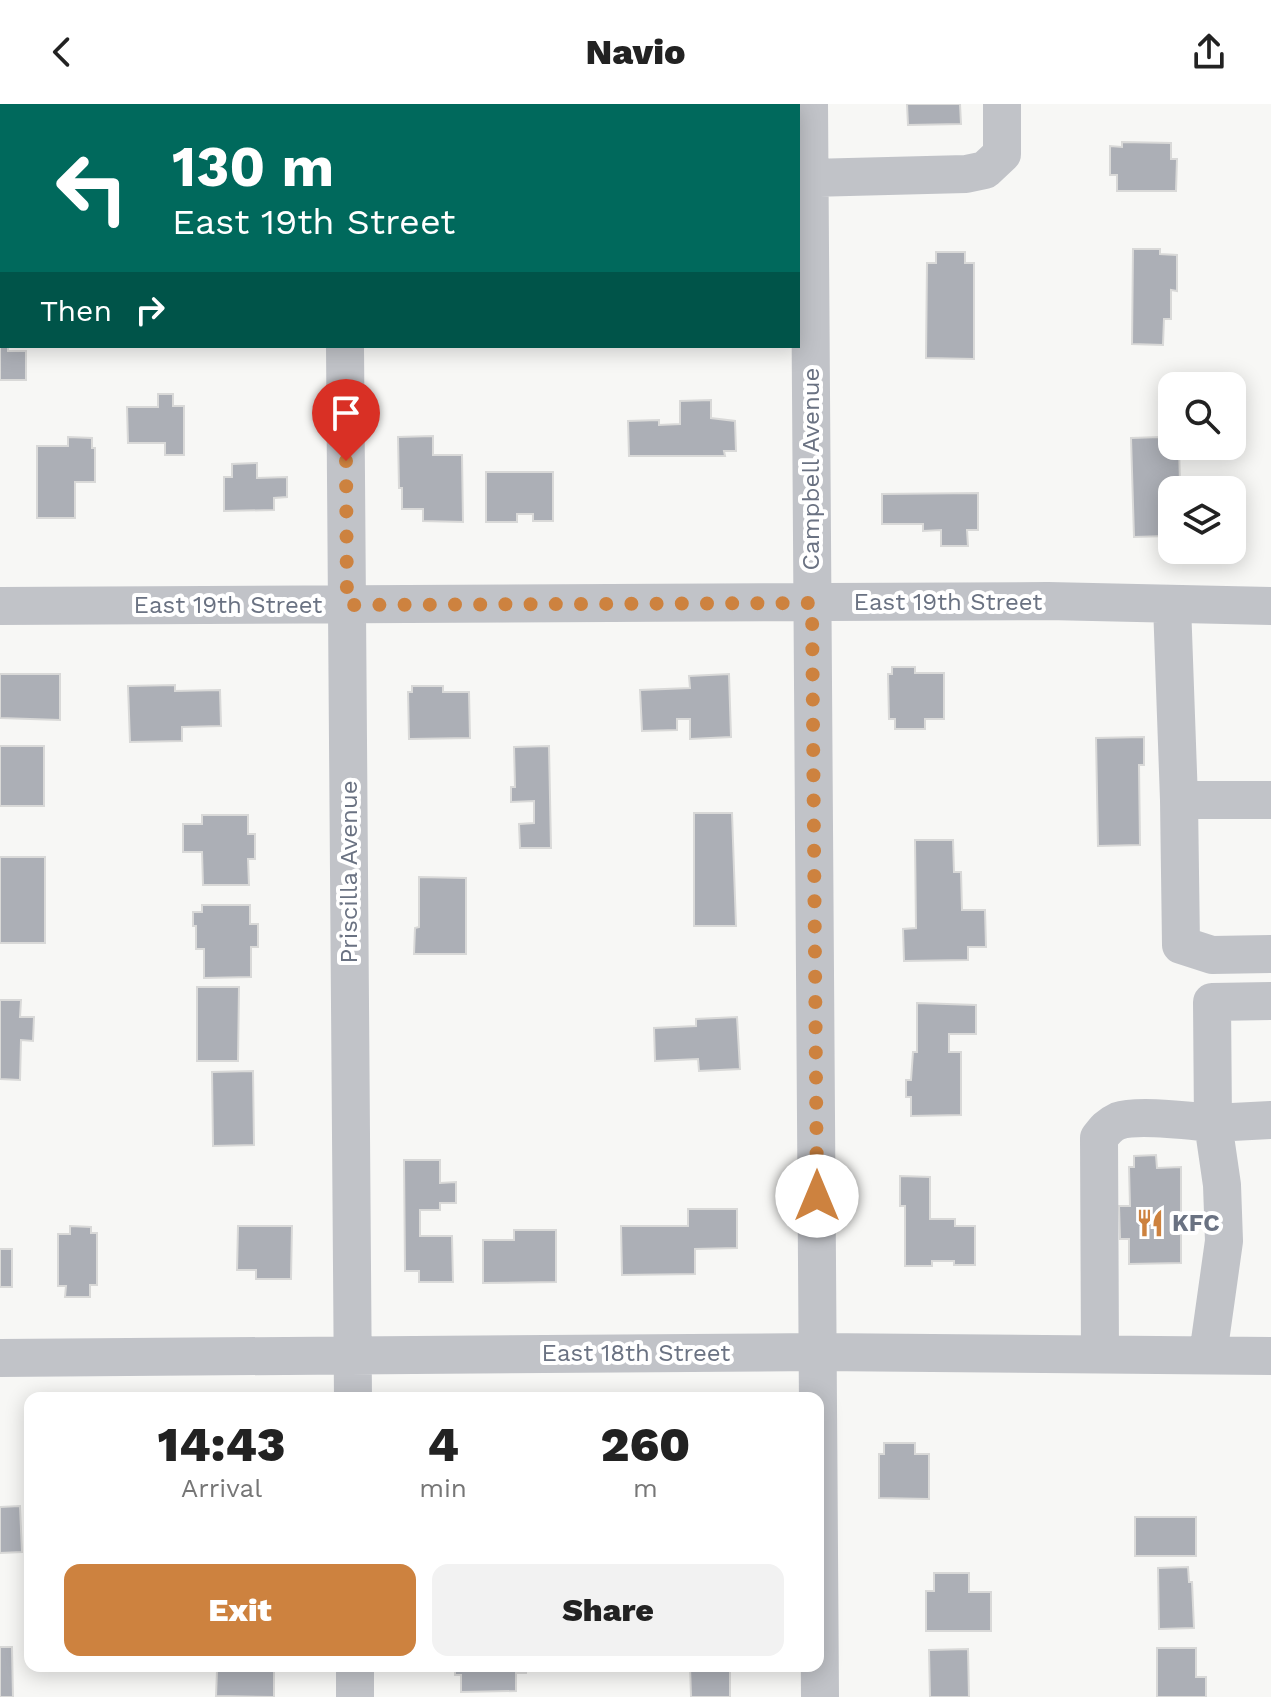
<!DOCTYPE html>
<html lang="en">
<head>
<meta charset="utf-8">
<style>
  body { margin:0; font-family:"Work Sans",sans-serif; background:#f2f2f2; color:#222; height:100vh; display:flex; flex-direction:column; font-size:30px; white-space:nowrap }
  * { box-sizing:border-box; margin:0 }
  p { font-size:26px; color:#767676 }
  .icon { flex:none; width:44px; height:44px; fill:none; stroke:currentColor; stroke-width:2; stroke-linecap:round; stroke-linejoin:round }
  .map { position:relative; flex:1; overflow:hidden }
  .drawer { position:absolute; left:24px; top:1288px; width:800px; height:280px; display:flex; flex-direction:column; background:#fff; border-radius:16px; box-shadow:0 4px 20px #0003 }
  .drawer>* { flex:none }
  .hud { position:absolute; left:0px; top:0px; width:800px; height:244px; box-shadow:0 4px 20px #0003; background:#00695c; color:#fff; overflow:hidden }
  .tools { position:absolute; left:1158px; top:268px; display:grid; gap:16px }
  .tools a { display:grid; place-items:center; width:88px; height:88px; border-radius:16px; background:#fff; box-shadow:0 4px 20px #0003; font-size:40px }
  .pin { position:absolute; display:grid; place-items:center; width:68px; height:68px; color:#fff; margin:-82px -34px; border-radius:50% 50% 50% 0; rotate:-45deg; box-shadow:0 0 8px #0007 }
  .pin .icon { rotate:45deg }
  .me { position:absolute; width:88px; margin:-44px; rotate:0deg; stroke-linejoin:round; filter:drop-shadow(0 0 6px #0008) }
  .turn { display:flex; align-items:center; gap:28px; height:168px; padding:0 40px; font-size:36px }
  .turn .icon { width:104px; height:104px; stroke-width:2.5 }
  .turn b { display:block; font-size:56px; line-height:68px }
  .then { display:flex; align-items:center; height:76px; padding:0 40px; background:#0003; gap:16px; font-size:30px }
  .eta { display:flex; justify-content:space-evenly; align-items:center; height:136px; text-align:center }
  .eta b { font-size:48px; font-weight:800; line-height:56px }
  .button { display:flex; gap:16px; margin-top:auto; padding:16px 40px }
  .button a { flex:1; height:92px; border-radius:16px; background:#cd823f; color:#fff; font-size:32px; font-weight:800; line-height:92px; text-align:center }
  .button a+a { background:#f2f2f2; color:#222 }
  header { display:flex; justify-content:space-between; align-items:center; height:104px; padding:0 40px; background:#fff; font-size:36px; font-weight:800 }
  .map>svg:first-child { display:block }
  .building { fill:#acafb6; stroke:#d9d9d8; stroke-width:2 }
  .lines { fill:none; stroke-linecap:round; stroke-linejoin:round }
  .minor { stroke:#c1c3c8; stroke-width:38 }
  .route { stroke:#cd823f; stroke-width:14; stroke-dasharray:0 25.2 }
  .labels { text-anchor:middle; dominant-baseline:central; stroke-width:8; stroke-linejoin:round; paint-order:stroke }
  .street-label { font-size:24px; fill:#6a7282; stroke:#fff }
  .poi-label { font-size:24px; font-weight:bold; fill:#6a7282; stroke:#fff; text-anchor:start }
</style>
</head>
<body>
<header><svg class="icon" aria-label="back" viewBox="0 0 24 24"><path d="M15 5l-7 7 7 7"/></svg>Navio<svg class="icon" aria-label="share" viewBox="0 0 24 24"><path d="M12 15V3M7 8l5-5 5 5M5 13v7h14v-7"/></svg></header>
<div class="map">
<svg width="1271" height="1593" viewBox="0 0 1271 1593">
  <rect width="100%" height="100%" fill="#f7f7f5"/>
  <path class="building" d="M 907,0 L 960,0 L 961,20 L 908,21 Z
    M 1122,38 L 1171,39 L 1171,55 L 1177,55 L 1176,87 L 1117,87 L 1117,71 L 1110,71 L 1110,42 L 1122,43 Z
    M 1133,145 L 1160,145 L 1160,150 L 1177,151 L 1177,187 L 1171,186 L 1171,215 L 1164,215 L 1163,241 L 1132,240 Z
    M 936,148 L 965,148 L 965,159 L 974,159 L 974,255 L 926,254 L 927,159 L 936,159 Z
    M 0,217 L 2,242 L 8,242 L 8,247 L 26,247 L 26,276 L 0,276 Z
    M 158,290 L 173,290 L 173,302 L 184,302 L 184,351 L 165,351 L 165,339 L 128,339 L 127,303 L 158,303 Z
    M 711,296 L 711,314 L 735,317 L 736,347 L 724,347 L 725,352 L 629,352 L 628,317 L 659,316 L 659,321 L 680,320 L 680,297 Z
    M 433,332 L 433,351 L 462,351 L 463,418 L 423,417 L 423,405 L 402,405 L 402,384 L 399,384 L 398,333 Z
    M 68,333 L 92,334 L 92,344 L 95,344 L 95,378 L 75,378 L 75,414 L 37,414 L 37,342 L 68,342 Z
    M 1160,333 L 1160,338 L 1172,337 L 1172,342 L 1179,342 L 1180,379 L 1173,379 L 1172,406 L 1167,407 L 1167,432 L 1134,433 L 1131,334 Z
    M 257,359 L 257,374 L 287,373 L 287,393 L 274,394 L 274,406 L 224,407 L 224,373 L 232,373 L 232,360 Z
    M 486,368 L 553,368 L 553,417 L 533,417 L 533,410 L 517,410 L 517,418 L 486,418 Z
    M 978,389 L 978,426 L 967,426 L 968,442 L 941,442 L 941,426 L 923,427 L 923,420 L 882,420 L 882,390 Z
    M 892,563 L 915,563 L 915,569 L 944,569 L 944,615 L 925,615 L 925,625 L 895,625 L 895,615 L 889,615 L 888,570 L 892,570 Z
    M 0,570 L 60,570 L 60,616 L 0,614 Z
    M 729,570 L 731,633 L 690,635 L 690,615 L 677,615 L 677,626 L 642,627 L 640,586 L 690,584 L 689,572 Z
    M 175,581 L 175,587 L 220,586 L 221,622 L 182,623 L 182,637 L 130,638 L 128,582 Z
    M 412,582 L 443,582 L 443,588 L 469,588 L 470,634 L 409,635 L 408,588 L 412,588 Z
    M 1144,633 L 1144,661 L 1139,661 L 1140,741 L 1098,742 L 1096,634 Z
    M 0,642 L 44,642 L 44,702 L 0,702 Z
    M 549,642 L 551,744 L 520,744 L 519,720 L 534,719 L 534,697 L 511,698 L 511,683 L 515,683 L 514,643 Z
    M 694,709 L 732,709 L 736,822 L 694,822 Z
    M 202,711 L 248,711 L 248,730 L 255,730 L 255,755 L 248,755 L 249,781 L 203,781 L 202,748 L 183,748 L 183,720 L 202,720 Z
    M 915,736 L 953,736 L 954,768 L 961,768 L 962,806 L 985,806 L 986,843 L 968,843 L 968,856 L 904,857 L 903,825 L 916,824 Z
    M 0,753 L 45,753 L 45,839 L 0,839 Z
    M 419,773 L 466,774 L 466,850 L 414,850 L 415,824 L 419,823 Z
    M 202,801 L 250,801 L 250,820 L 258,820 L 258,843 L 251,843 L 251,873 L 204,874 L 204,845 L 196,845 L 196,822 L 193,822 L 193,808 L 202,808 Z
    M 197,883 L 239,883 L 238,957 L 197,957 Z
    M 0,896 L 21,896 L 20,913 L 34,913 L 33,937 L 21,936 L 20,976 L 0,975 Z
    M 917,899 L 976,901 L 976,930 L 949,930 L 949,948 L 961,948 L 961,1011 L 911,1012 L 911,993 L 906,993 L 906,976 L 911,976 L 913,948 L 917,948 Z
    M 737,913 L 740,965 L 699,967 L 698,955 L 655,957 L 654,924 L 696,922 L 696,915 Z
    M 253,967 L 254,1041 L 213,1042 L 212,968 Z
    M 1156,1051 L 1157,1064 L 1181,1063 L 1181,1159 L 1129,1160 L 1129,1135 L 1120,1135 L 1119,1102 L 1130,1102 L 1129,1063 L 1134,1063 L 1134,1052 Z
    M 404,1056 L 440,1056 L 440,1079 L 456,1078 L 456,1099 L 440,1099 L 440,1106 L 420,1106 L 420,1132 L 452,1132 L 453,1178 L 419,1178 L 419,1167 L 405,1167 Z
    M 900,1072 L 930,1073 L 930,1115 L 955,1115 L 955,1122 L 975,1122 L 975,1161 L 954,1161 L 954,1157 L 932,1157 L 932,1162 L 905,1162 L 905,1102 L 900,1102 Z
    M 688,1105 L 737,1105 L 737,1144 L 695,1145 L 695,1170 L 622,1171 L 621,1122 L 688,1122 Z
    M 70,1122 L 91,1123 L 91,1129 L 97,1129 L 97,1181 L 90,1181 L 90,1193 L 65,1193 L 66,1182 L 58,1182 L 58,1130 L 70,1130 Z
    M 238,1122 L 292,1122 L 291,1175 L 256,1175 L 256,1166 L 237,1166 Z
    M 514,1126 L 556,1126 L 556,1178 L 483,1179 L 483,1136 L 514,1136 Z
    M 0,1145 L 12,1145 L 12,1183 L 0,1183 Z
    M 884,1339 L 915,1339 L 915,1350 L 929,1350 L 929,1395 L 879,1394 L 879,1350 L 884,1350 Z
    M 20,1402 L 22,1448 L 0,1449 L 0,1403 Z
    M 1135,1413 L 1196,1413 L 1196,1452 L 1135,1452 Z
    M 1188,1463 L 1189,1478 L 1192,1478 L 1194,1524 L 1159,1525 L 1158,1464 Z
    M 934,1469 L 969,1469 L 969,1488 L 991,1488 L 991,1527 L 926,1527 L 926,1487 L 934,1487 Z
    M 0,1543 L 12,1543 L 13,1593 L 0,1593 Z
    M 1157,1544 L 1196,1544 L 1196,1573 L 1206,1573 L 1206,1593 L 1157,1593 Z
    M 968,1545 L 969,1593 L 930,1593 L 929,1546 Z
    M 226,1562 L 274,1562 L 274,1593 L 216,1592 L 217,1567 L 226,1567 Z
    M 455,1562 L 526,1562 L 526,1569 L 516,1569 L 516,1587 L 461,1588 L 461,1571 L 455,1571 Z
    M 690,1562 L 730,1562 L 730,1593 L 691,1593 Z"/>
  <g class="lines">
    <path class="minor" d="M 343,0 L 343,2
      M 809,0 L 820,1593
      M 525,2 L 525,0
      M 810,74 L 966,70 L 985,66 L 1002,50 L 1002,0
      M 345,242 L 353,1294
      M 1172,500 L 1179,696 L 1271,696
      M 0,502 L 1048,497 L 1271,502
      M 1179,696 L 1181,841 L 1212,851 L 1271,850
      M 1271,897 L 1212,898 L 1213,1019 L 1271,1016
      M 1100,1249 L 1099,1034 C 1105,1026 1109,1021 1118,1017 C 1138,1010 1190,1017 1213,1019 L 1222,1081 L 1224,1137 L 1208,1251
      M 0,1254 L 818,1248 L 1271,1252
      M 355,1562 L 355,1593"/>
  </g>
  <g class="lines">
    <path class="route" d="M 346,357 L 347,501 L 812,499 L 817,1092"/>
  </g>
  <defs>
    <symbol id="restaurant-bare" viewBox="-9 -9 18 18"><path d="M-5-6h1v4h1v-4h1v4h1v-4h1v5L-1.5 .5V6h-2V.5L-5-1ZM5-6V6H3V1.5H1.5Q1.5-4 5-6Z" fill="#cd823f" stroke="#fff" stroke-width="2.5" paint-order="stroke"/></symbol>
  </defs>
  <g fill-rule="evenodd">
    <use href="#restaurant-bare" x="1130" y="1099" width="40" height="40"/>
  </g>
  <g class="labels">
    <g class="street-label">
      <text transform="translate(811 365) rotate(-90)">Campbell Avenue</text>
      <text x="948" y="498">East 19th Street</text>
      <text x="228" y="501">East 19th Street</text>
      <text transform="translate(349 768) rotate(-90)">Priscilla Avenue</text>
      <text x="636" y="1249">East 18th Street</text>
    </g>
    <g class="poi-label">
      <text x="1172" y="1119">KFC</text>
    </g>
  </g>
</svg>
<div class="tools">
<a><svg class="icon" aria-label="search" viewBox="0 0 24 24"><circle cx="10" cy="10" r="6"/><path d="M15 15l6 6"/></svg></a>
<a><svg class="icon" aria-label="layers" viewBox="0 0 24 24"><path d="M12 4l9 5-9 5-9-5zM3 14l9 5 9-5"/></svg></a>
</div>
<div class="pin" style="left:346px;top:357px;background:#d93025"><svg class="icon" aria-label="arrive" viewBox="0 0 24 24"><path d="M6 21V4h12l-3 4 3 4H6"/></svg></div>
<svg class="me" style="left:817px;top:1092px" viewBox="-20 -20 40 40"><circle r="19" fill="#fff"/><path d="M0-13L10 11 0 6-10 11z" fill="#cd823f"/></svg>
<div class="hud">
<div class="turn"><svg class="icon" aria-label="left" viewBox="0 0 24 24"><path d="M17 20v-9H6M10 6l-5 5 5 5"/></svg><div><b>130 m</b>East 19th Street</div></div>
<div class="then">Then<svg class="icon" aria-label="right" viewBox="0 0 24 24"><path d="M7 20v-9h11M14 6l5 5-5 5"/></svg></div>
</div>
<section class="drawer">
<div class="eta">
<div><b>14:43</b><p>Arrival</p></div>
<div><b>4</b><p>min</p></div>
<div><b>260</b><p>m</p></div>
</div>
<div class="button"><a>Exit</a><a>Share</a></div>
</section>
</div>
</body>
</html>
